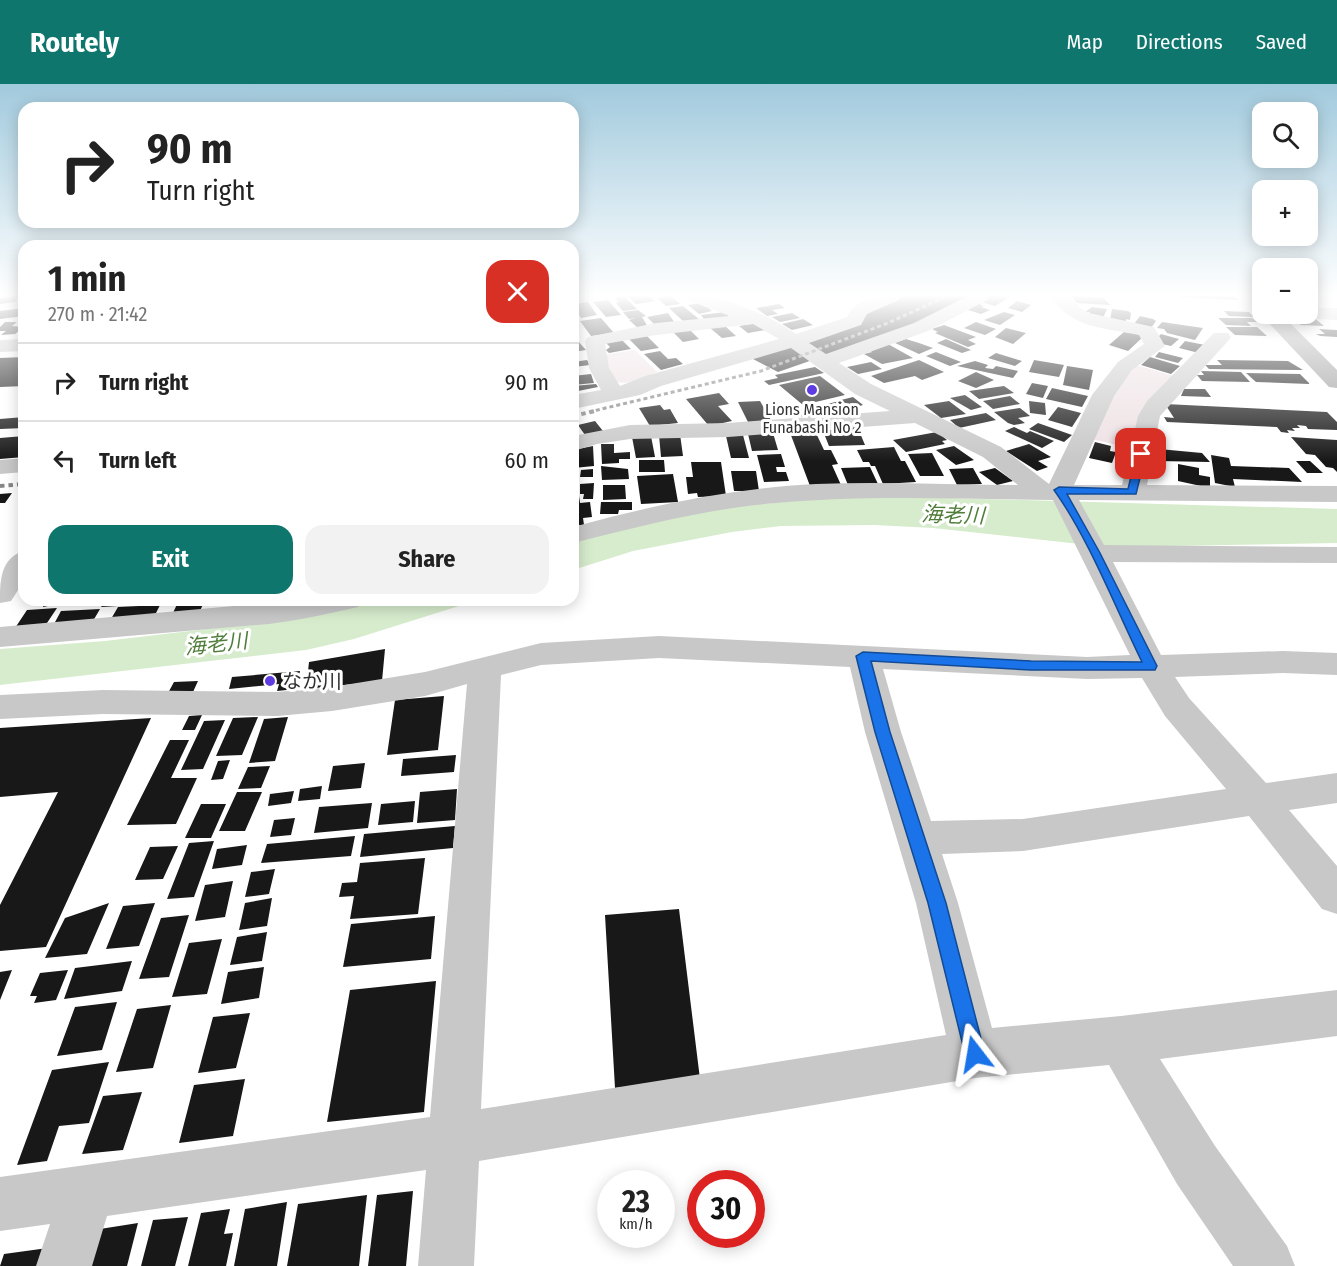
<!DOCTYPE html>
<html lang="en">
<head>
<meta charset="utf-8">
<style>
  body { margin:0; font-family:"Fira Sans Condensed","Noto Sans JP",sans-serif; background:#f2f2f2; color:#222; height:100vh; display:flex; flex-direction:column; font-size:22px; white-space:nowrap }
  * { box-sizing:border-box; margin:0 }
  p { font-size:20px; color:#767676 }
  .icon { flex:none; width:33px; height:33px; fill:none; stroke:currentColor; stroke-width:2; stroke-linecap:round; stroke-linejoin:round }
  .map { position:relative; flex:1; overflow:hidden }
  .side { position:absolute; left:18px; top:156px; width:561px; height:366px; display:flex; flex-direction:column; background:#fff; border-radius:18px; box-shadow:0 3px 15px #0003 }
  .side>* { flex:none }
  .top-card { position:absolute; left:18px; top:18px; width:561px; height:126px; border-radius:18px; box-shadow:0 3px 15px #0003; background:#fff; color:#222; overflow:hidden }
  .tools { position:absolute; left:1252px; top:18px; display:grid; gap:12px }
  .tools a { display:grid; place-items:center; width:66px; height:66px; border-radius:12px; background:#fff; box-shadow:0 3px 15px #0003; font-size:30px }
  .speed { position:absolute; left:597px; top:1086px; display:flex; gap:12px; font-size:30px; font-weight:700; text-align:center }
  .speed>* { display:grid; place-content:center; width:78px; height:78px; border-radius:50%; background:#fff; box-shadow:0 3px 15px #0003; line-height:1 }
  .speed small { font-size:15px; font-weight:400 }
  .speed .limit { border:9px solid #d22; background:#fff; color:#111 }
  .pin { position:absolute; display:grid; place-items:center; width:51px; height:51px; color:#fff; margin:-26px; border-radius:12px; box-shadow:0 3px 9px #0006 }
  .me { position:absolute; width:66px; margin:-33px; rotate:346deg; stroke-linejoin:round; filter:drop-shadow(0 0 4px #0008) }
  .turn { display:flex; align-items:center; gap:21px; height:126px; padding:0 30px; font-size:27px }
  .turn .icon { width:78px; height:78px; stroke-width:2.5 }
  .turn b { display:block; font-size:42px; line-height:51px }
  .round { display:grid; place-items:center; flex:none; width:63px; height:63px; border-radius:18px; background:#f2f2f2 }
  .summary { display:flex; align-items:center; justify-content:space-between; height:102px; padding:0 30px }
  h1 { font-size:36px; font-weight:700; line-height:45px }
  .cta { display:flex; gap:12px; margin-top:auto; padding:12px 30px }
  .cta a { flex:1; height:69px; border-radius:18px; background:#0f766e; color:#fff; font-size:24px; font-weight:700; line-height:69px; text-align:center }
  .cta a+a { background:#f2f2f2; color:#222 }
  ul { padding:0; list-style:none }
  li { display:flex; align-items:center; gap:18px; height:78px; padding:0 30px; border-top:2px solid #e0e0e0 }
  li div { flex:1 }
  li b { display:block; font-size:22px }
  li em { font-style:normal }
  header { display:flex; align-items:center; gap:36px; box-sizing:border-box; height:84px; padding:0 30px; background:#0f766e; color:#fff }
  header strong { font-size:28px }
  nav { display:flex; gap:33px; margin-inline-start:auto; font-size:21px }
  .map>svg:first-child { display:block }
  .green { fill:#ede0e3 }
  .water { fill:#d7eccd }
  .building { fill:#181818 }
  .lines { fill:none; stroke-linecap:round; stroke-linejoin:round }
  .minor { fill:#c8c8c8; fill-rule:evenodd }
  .highway { fill:#989898; fill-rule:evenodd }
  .rail-far1 { stroke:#868686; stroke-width:3; stroke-dasharray:4 3; stroke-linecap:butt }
  .rail { stroke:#868686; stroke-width:4; stroke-dasharray:4.5 4; stroke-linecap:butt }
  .route { fill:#1a73e8; stroke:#114b97; stroke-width:1.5 }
  .poi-dot { fill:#5f3ce0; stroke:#fff; stroke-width:2 }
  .labels { text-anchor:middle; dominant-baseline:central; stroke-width:6; stroke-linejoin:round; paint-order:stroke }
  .far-poi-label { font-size:16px; fill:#313131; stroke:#fff }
  .poi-label { font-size:20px; fill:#313131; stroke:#fff; text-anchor:start }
  .water-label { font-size:21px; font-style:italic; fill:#507e3a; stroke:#fff }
</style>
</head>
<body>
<header>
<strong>Routely</strong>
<nav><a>Map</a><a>Directions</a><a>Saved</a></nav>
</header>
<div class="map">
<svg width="1337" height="1182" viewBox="0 0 1337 1182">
  <rect width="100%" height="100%" fill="#fff"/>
  <path class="green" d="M 635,266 L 657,288 C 644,292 628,303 615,297 L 603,271 Z
    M 1136,281 L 1174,292 L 1135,365 L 1091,355 L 1111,312 Z"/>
  <path class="water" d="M 917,413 L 1337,425 L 1337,459 L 1107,463 L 933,444 L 874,441 L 781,442 L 732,448 L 633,467 L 573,486 L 573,457 L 715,425 L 815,415 Z
    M 371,516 L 478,516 L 354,555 L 306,566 L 0,601 L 0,565 L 105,557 L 267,538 Z"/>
  <path class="building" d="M 18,212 L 15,218 L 0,220 L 0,214 Z
    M 624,212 L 637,225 L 623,227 L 616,219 L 619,218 L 615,214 Z
    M 628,212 L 649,212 L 655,217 L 636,220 Z
    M 671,212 L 680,220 L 666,222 L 657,214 Z
    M 906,212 L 974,212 L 914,243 L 893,248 L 778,288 L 751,274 Z
    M 988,212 L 1005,212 L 1010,213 L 995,222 L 978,217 Z
    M 1071,212 L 1103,213 L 1110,221 L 1077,219 Z
    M 1180,212 L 1234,212 L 1238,216 L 1180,213 Z
    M 608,216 L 621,231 L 606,233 L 593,218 Z
    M 1017,217 L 1031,221 L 1022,228 L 1008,224 Z
    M 588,218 L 597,231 L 581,234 L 573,220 Z
    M 702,219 L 712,227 L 699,230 L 688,221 Z
    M 977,219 L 984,222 L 981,223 L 990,226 L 981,230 L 965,225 Z
    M 779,220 L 785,224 L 772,226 L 778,230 L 767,232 L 756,224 Z
    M 683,222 L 700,236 L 685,239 L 669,224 Z
    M 1092,223 L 1107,225 L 1103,234 L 1088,231 L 1090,228 L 1085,228 Z
    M 24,224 L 24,232 L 0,235 L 0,227 Z
    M 1112,225 L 1128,227 L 1131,229 L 1130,236 L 1126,235 L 1126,238 L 1110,236 Z
    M 638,226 L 646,232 L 642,233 L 648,243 L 639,245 L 629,236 L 635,234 L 629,235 L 623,228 Z
    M 1224,227 L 1249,228 L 1254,233 L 1229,232 Z
    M 725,228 L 731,234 L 704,235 L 701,231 Z
    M 1004,228 L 1015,231 L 1000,241 L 984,236 Z
    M 668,229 L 675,239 L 656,242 L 647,233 Z
    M 792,229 L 800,234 L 780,238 L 772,233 Z
    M 1140,232 L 1153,235 L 1156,237 L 1151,244 L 1134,240 Z
    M 1290,232 L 1312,232 L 1324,242 L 1301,241 Z
    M 601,234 L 614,249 L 591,252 L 580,237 Z
    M 1218,234 L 1252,234 L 1257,238 L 1247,238 L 1251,242 L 1226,241 Z
    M 803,235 L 813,241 L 792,246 L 782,240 Z
    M 5,238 L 17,238 L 12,242 L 24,243 L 15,250 L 1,251 L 6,247 L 0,247 L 0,243 Z
    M 976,238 L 996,245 L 985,251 L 964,244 Z
    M 1162,238 L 1203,244 L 1195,256 L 1167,249 L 1164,245 L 1157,244 Z
    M 757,239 L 766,246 L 748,249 L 739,242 Z
    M 724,241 L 736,252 L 722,254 L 710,244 Z
    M 944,241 L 976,253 L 968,256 L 976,260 L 968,263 L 935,249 L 938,248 L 932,245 Z
    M 1226,243 L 1257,243 L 1267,252 L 1235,251 Z
    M 1006,244 L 1026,249 L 1013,260 L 995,253 Z
    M 689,245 L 699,255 L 683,258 L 673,248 Z
    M 1319,245 L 1337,246 L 1337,253 L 1320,252 L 1316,250 L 1325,250 Z
    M 1125,247 L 1144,252 L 1128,267 L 1109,261 Z
    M 645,250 L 659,264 L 641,267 L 628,254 Z
    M 1161,250 L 1179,255 L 1171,262 L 1162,260 L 1161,255 L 1157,254 Z
    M 906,255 L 919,259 L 933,264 L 919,270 L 895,259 Z
    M 946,255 L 971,266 L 962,269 L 937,259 Z
    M 573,256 L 577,256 L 586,266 L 573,268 Z
    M 622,256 L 631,265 L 609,269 L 606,266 L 610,263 L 606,259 Z
    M 1185,257 L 1205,261 L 1199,269 L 1179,264 Z
    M 888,260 L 913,274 L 882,280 L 864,270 L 872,268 L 867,265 Z
    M 660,267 L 668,275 L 676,274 L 683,280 L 661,286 L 644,270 Z
    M 936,268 L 961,278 L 950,282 L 926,272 Z
    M 1159,268 L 1183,274 L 1178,279 L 1155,273 Z
    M 996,269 L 1022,277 L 1015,282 L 988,274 Z
    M 24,273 L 24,302 L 0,303 L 0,274 Z
    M 1150,273 L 1180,282 L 1171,290 L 1141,281 Z
    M 587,276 L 590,281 L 573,283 L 573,278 Z
    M 919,276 L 944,288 L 922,296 L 915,292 L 884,299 L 871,292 Z
    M 1034,276 L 1064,281 L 1059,293 L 1029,288 Z
    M 1217,276 L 1288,277 L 1303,286 L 1209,285 L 1205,281 L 1222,281 Z
    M 975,277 L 988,281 L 985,284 L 993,285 L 996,282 L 1018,287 L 1013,294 L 957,282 Z
    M 871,278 L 882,285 L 858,290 L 847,283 Z
    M 1067,282 L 1093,286 L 1089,306 L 1063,301 Z
    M 815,283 L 824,289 L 769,301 L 764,297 L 778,294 L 775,291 Z
    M 1201,287 L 1241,288 L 1250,298 L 1202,297 L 1197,291 L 1204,291 Z
    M 976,288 L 994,296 L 976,304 L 958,297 Z
    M 1246,289 L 1300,290 L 1310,300 L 1256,298 Z
    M 591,290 L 594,299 L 573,301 L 573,292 Z
    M 820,292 L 845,311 L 803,321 L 779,301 Z
    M 1032,299 L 1048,302 L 1043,314 L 1026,310 Z
    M 596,300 L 598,303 L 573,308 L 573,302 Z
    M 1004,302 L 1014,309 L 979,315 L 969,307 Z
    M 1052,304 L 1088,312 L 1082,323 L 1046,315 Z
    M 1184,305 L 1205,305 L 1211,313 L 1181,312 Z
    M 719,309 L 729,320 L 718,322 L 732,337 L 709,342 L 686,315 Z
    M 965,311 L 982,323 L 971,326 L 950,314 Z
    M 1010,312 L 1020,320 L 993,325 L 983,317 Z
    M 853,313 L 863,321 L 852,324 L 841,316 Z
    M 760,317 L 772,338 L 749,340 L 738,318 Z
    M 840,317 L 854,328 L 804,334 L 798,330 L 804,328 L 801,326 Z
    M 949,317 L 966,330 L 941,334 L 924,321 Z
    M 1029,317 L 1045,319 L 1046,331 L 1030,329 Z
    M 1165,320 L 1327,328 L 1337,338 L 1337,346 L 1308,345 L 1306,342 L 1297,341 L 1300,344 L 1292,344 L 1295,347 L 1287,346 L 1289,349 L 1281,348 L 1277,343 L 1167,338 L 1164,333 L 1174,334 Z
    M 660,321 L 664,326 L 670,325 L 678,339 L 650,342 L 639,324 Z
    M 1058,323 L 1081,329 L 1072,343 L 1048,336 Z
    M 1020,324 L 1030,332 L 1018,334 L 1025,339 L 1014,341 L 1008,339 L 994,328 Z
    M 986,329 L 996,336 L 959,344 L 950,336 Z
    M 24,333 L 24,344 L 0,345 L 0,335 Z
    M 595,337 L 603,347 L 585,351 L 578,341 Z
    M 1038,339 L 1072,351 L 1064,358 L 1029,345 Z
    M 857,342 L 865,361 L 829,362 L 823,347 Z
    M 1014,343 L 1027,349 L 1030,347 L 1054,357 L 1042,364 L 1005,347 Z
    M 789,346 L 807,346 L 808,349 L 816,349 L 824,366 L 831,366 L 838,380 L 832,381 L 841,401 L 810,402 Z
    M 937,348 L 947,356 L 942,357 L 945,360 L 906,368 L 893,356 Z
    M 773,349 L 778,366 L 752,367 L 748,350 Z
    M 680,350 L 683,372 L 661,373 L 659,351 Z
    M 743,351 L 749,374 L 731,374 L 726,352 Z
    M 24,352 L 24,373 L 0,375 L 0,354 Z
    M 651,352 L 655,373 L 636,374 L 632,353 Z
    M 1291,353 L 1337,356 L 1337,388 L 1333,384 L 1326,383 L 1315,371 L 1306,370 Z
    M 1095,358 L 1111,362 L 1110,367 L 1116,368 L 1112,379 L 1089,374 Z
    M 601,360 L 614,360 L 614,369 L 630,368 L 630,375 L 619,375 L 619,379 L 602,380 Z
    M 1029,360 L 1051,373 L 1038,377 L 1048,383 L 1037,387 L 1006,367 Z
    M 593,362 L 594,382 L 573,384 L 573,366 Z
    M 954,362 L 974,376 L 956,381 L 936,366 Z
    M 894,363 L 901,377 L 905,377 L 916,398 L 883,400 L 875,382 L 871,382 L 869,378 L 863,378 L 857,366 Z
    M 1159,365 L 1202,369 L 1210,378 L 1159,377 L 1153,368 L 1161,369 Z
    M 932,369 L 944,392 L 920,392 L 908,370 Z
    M 781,370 L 785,383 L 776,383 L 777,388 L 786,388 L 789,397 L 764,398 L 757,371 Z
    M 1211,371 L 1229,374 L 1231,382 L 1289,384 L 1302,398 L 1233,395 L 1235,403 L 1215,399 Z
    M 639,376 L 664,376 L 665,388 L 639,388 Z
    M 1296,377 L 1310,377 L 1323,389 L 1307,389 Z
    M 691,378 L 721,378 L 726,412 L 698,413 L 697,409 L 688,410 L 686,393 L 693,393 Z
    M 1178,380 L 1199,384 L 1199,391 L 1210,393 L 1210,404 L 1178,397 Z
    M 601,382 L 628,385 L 629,395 L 602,396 Z
    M 870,383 L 878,400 L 848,401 L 841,384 Z
    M 973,384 L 982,400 L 957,401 L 949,385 Z
    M 995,384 L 1013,397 L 997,401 L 979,388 Z
    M 593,385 L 593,393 L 580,393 L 581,386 Z
    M 731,387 L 756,387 L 759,407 L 734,407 Z
    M 673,390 L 678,418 L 641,420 L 637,392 Z
    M 594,399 L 593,415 L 583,415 L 584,410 L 580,410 L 580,400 Z
    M 603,401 L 625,401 L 626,415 L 603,416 Z
    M 12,409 L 5,419 L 0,419 L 0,410 Z
    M 579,412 L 580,419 L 590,418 L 592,433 L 583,434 L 584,441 L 573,441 L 573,413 Z
    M 601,418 L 632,418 L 632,426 L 619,426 L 618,430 L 600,430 Z
    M 45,516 L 72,516 L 72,517 L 43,523 Z
    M 105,516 L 169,516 L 167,519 L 101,523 Z
    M 179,516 L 205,516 L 199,529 L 172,531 Z
    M 245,516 L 264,516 L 262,524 L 241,525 Z
    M 160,521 L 154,533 L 111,535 L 118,523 Z
    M 57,524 L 45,542 L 15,544 L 27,526 Z
    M 100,525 L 93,537 L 54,540 L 61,527 Z
    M 385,565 L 382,597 L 306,605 L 309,578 Z
    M 300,587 L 296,605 L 277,607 L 279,600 L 229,605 L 232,593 Z
    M 198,597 L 193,608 L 168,609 L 174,598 Z
    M 444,612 L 438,666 L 387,671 L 395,616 Z
    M 202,631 L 195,646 L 182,646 L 189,632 Z
    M 258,633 L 242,671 L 216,672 L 233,634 Z
    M 288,633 L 275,677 L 249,679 L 264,635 Z
    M 151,634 L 46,863 L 0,867 L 0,821 L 58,708 L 0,713 L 0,644 Z
    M 225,636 L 203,685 L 181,686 L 204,637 Z
    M 170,656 L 189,656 L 171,694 L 197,694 L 176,740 L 127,741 Z
    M 456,671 L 454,688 L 401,692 L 403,675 Z
    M 230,676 L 223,695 L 211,696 L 218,677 Z
    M 365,679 L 361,704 L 328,707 L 333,682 Z
    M 270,682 L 261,704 L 238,705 L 248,683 Z
    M 322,702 L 320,715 L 298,717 L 300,705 Z
    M 457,705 L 455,736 L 417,739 L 420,708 Z
    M 294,707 L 291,719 L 268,722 L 270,710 Z
    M 237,708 L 262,708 L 245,747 L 219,747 Z
    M 415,717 L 413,738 L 378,741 L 381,720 Z
    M 372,719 L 368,744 L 314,749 L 319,723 Z
    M 201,720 L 226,720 L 211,754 L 185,754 Z
    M 295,734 L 291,751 L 270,753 L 274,736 Z
    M 455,742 L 453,764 L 360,773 L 364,750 Z
    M 355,752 L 351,772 L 261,779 L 267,760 Z
    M 214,757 L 194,813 L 167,815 L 189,759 Z
    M 247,761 L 242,781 L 212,785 L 217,765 Z
    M 178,762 L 163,795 L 135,796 L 150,763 Z
    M 425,774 L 418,830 L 350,835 L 354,812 L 339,813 L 342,799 L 357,798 L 360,779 Z
    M 275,785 L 269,810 L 245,813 L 251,788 Z
    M 233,797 L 225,833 L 195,837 L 205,801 Z
    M 272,814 L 267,842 L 239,846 L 245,819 Z
    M 109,819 L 87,870 L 45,874 L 65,834 Z
    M 155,819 L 139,862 L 106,865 L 123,822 Z
    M 679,825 L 700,995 L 615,1004 L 605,831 Z
    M 189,831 L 169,893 L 139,895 L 161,834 Z
    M 435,832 L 431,875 L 343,883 L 351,840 Z
    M 267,848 L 262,877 L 230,881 L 237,853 Z
    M 222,855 L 207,910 L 172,913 L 189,859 Z
    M 132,877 L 122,907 L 64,915 L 75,884 Z
    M 264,883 L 259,914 L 221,920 L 228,888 Z
    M 12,886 L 0,916 L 0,888 Z
    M 68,886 L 56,916 L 34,919 L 37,912 L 30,912 L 40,889 Z
    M 436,897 L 424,1028 L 327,1038 L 350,906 Z
    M 117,918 L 102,966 L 57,972 L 75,923 Z
    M 171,921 L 153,984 L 116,988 L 137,925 Z
    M 250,929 L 236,984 L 198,989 L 213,933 Z
    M 109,978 L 89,1039 L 59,1042 L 47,1077 L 17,1081 L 52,986 Z
    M 245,995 L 233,1052 L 179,1059 L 194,1001 Z
    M 142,1008 L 123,1066 L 82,1070 L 103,1012 Z
    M 413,1107 L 406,1182 L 368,1182 L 377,1111 Z
    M 367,1111 L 359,1182 L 287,1182 L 298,1120 Z
    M 287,1118 L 277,1182 L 234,1182 L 245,1125 Z
    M 230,1125 L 224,1150 L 233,1149 L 226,1182 L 188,1182 L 201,1129 Z
    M 188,1133 L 175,1182 L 141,1182 L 153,1136 Z
    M 138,1139 L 127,1182 L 88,1182 L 100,1145 Z
    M 55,1163 L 49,1182 L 0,1182 L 4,1170 Z"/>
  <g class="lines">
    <path class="minor" d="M 684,212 C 720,209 767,230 796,250 L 847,233 C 857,213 881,212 902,212 L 899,216 L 867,230 L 861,241 L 809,259 L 826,270 L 914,239 L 968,212 L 990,212 L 987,216 L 928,247 L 839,279 L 871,300 L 1001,363 L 1049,400 L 1092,311 L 1118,278 L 1144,260 L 1139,251 C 1106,244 1069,244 1051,212 L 1069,212 L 1079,223 L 1089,229 L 1154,243 L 1165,262 L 1132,286 L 1114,312 L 1074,401 L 1122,401 L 1138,332 L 1147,317 L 1214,249 L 1228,249 L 1231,253 L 1228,257 L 1160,332 L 1147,401 L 1337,402 L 1337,418 L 1079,416 L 1104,461 L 1337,463 L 1337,479 L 1113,478 L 1161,571 L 1283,567 L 1337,569 L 1337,591 L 1283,589 L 1175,593 L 1189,614 L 1266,699 L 1337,689 L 1337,719 L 1289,726 L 1337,782 L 1337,830 L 1322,825 L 1249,732 L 1023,767 L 942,770 L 958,819 L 992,944 L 1121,932 L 1337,906 L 1337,952 L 1160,975 L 1215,1062 L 1287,1162 L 1295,1182 L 1233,1182 L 1177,1100 L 1109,981 L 975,994 L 479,1077 L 474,1182 L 418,1182 L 426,1086 L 107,1132 L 92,1182 L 36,1182 L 50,1140 L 0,1147 L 0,1093 L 430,1033 L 467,600 L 425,612 L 332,627 L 277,632 L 103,630 L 0,635 L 0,611 L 103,606 L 277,608 L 332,603 L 425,588 L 541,559 L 659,552 L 1087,573 L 1130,571 L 1053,416 C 954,415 854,410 756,421 C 694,428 634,444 573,459 L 573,443 C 653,421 734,404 816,400 C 884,397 951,401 1018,401 L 983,373 L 915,339 L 728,353 L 630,355 L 597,360 L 573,367 L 573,352 L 630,341 L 728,339 L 890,327 L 855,310 L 791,264 L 661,302 L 640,311 L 573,325 L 573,311 L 601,306 L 589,284 L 585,257 L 588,253 L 656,239 L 730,232 L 687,216 ZM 753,240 L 779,255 L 645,292 L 620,302 L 609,284 L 605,260 L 656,251 ZM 659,574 L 850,583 L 865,648 L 916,819 L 946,951 L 481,1025 L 501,591 L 541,581 ZM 883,585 L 1087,595 L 1142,594 L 1165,632 L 1226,705 L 1023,735 L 931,737 L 901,648 Z
      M 1308,224 L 1337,224 L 1337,236 L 1295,234 L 1293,230 L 1308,230 Z
      M 24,255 L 24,267 L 0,268 L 0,256 Z
      M 24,374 L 24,388 L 0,390 L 0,376 Z
      M 24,467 L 24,497 L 11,517 L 0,519 C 0,497 0,474 24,467 Z
      M 302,516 L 362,516 L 358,523 C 328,530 299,536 269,540 L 0,563 L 0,543 Z"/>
    <path class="highway" d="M 1263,228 L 1281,230 L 1337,286 L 1337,304 L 1329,303 L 1264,234 Z"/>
    <path class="rail-far1" d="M 589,328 L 761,287 L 888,239 L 947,212"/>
    <path class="rail" d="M 573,332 L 595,327
      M 0,402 L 24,400"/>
  </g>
  <linearGradient id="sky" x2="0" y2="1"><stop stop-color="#a1cadd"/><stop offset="0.56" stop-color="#fff"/><stop offset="1" stop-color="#fff" stop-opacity="0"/></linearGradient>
  <rect width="1337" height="377" fill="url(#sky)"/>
  <path class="route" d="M 1137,368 L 1146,370 L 1136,410 L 1067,410 L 1100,469 L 1157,582 L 1155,586 L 1031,586 L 871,577 L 890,648 L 946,819 L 985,970 L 982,977 L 975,980 L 968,977 L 965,970 L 928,819 L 875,648 L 856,572 L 863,568 L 1031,577 L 1142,578 C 1115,523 1089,455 1054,406 L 1059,403 L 1128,405 Z"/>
  <g class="poi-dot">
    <circle cx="812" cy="306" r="6"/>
    <circle cx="270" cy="597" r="6"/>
  </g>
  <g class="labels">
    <g class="far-poi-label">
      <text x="812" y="325">Lions Mansion<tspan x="812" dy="18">Funabashi No 2</tspan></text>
    </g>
    <g class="poi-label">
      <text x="282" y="597">なか川</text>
    </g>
    <g class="water-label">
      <text transform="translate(953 431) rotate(2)">海老川</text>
      <text transform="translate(216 560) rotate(-6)">海老川</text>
    </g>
  </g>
</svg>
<div class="tools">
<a><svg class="icon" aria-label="search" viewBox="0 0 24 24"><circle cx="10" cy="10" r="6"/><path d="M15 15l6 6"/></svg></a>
<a>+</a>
<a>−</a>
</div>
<div class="speed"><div>23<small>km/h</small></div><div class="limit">30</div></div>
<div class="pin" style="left:1141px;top:370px;background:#d93025"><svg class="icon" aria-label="arrive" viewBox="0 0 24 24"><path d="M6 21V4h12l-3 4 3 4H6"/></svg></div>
<svg class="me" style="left:975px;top:970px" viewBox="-20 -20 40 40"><path d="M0-17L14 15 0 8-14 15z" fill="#1a73e8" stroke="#fff" stroke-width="4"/></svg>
<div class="top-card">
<div class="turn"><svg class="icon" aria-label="right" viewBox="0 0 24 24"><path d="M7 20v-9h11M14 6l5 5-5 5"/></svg><div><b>90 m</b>Turn right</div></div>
</div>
<section class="side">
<div class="summary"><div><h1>1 min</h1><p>270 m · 21:42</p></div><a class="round" style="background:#d93025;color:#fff"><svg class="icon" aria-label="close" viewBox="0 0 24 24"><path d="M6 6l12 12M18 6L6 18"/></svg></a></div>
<ul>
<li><svg class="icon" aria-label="right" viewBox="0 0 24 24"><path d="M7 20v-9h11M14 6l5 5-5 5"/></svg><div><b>Turn right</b></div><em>90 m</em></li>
<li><svg class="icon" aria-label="left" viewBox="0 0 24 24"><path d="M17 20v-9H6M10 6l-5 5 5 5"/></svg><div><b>Turn left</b></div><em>60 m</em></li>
</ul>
<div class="cta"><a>Exit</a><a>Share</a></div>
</section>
</div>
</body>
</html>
